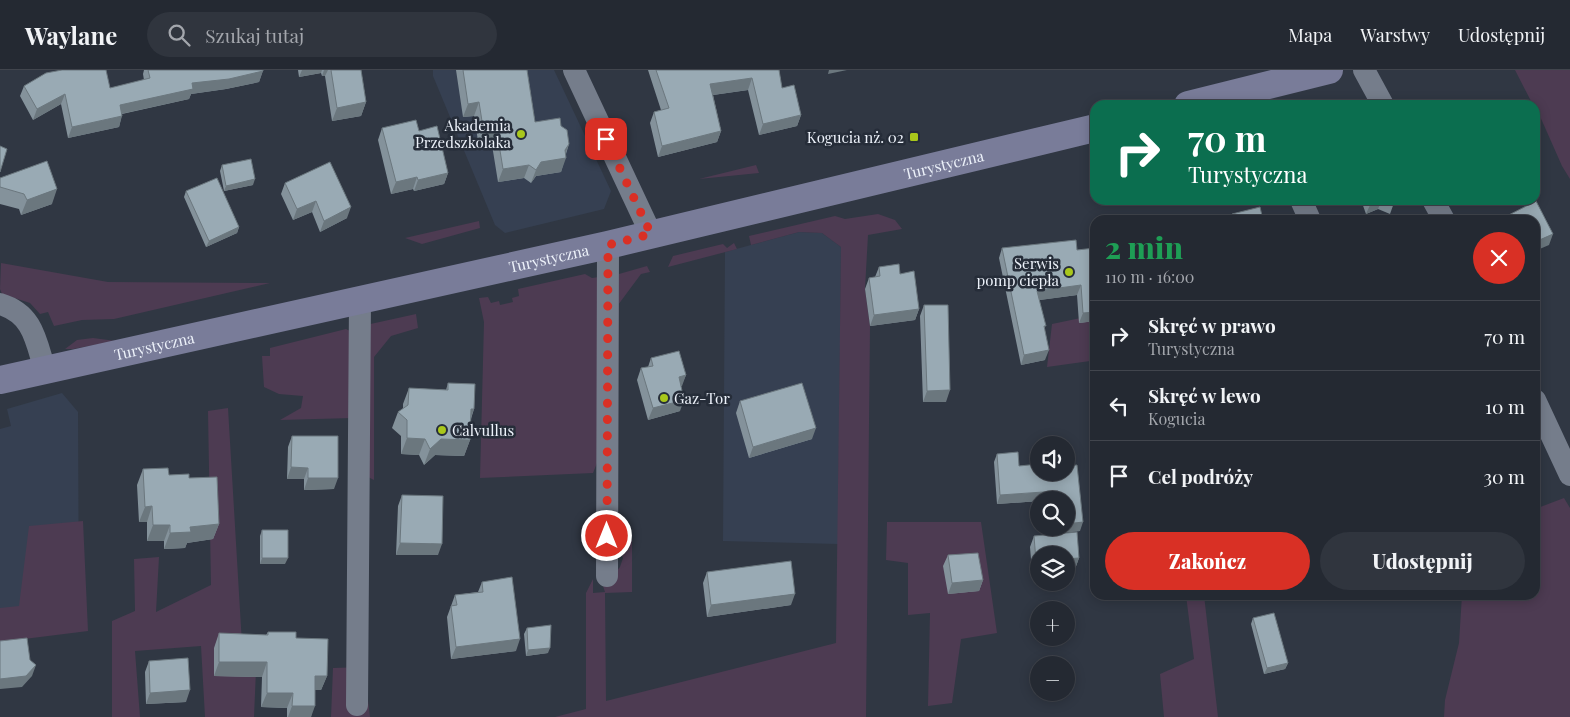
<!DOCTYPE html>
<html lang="pl">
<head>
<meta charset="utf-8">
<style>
  body { margin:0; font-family:"Playfair Display",serif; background:#30353e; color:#f1f3f6; height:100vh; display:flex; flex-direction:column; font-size:19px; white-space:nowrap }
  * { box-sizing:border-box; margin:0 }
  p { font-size:16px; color:#a3a6ac }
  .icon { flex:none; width:28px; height:28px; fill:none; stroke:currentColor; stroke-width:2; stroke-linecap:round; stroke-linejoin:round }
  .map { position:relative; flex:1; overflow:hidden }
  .details { position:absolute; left:1090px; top:145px; width:450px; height:385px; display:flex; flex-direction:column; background:#242932; border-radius:15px; box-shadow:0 2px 12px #0003,0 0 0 1px #41454d }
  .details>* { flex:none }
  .guide { position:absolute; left:1090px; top:30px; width:450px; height:105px; border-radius:15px; box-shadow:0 2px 12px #0003,0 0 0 1px #41454d; background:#0b6e4f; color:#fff; overflow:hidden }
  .tools { position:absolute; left:1030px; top:366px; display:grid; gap:10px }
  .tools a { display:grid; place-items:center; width:45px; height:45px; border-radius:50%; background:#242932; box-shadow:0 2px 12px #0003,0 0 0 1px #41454d; font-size:25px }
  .pin { position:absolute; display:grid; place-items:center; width:42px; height:42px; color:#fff; margin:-21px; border-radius:10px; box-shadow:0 2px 8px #0006 }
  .me { position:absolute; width:55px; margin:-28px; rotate:0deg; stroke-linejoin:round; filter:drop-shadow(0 0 4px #0008) }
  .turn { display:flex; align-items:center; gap:18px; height:105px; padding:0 15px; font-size:22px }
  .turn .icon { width:65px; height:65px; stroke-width:2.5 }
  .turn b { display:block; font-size:35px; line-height:42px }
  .round { display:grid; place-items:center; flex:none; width:52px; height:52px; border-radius:26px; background:#30353e }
  .head { display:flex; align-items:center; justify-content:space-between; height:85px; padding:0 15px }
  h1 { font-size:30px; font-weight:800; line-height:38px; color:#1e9e55 }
  .primary-button { display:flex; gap:10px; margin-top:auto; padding:10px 15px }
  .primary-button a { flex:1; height:58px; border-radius:30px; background:#d93025; color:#fff; font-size:20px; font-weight:800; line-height:58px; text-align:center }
  .primary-button a+a { background:#30353e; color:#f1f3f6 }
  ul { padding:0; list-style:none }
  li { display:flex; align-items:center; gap:15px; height:70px; padding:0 15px; border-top:1px solid #41454d }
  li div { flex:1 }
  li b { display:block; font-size:19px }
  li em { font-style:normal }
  header { display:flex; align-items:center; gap:30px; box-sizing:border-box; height:70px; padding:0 25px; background:#242932; border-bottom:1px solid #41454d }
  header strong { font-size:24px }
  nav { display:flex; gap:28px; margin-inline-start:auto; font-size:18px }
  .search { width:350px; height:45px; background:#30353e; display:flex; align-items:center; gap:12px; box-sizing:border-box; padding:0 18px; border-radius:28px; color:#a3a6ac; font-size:19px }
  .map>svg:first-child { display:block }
  .built { fill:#364052 }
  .green { fill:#4d3b52 }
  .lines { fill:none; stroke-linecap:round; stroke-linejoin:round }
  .street { stroke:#757d8b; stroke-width:22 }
  .secondary { stroke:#797c99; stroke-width:28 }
  .wall { fill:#84929b }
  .shaded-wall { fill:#6b777e }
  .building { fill:#99aab4; stroke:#6b777e }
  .route { stroke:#d93025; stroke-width:9; stroke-dasharray:0 16.2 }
  .poi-dot { fill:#a9c71b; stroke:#262d39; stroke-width:2 }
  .labels { text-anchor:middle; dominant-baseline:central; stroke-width:5; stroke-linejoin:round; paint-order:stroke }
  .poi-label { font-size:15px; fill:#edf2fa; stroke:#262d39; text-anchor:end }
  .street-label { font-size:15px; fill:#edf2fa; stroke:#262d39 }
</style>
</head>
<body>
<header>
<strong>Waylane</strong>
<div class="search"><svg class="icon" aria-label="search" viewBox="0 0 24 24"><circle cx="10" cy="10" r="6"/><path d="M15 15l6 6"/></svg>Szukaj tutaj</div>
<nav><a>Mapa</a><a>Warstwy</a><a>Udostępnij</a></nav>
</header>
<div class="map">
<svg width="1570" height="647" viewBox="0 0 1570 647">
  <rect width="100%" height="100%" fill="#303743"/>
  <path class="built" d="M 433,0 L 554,0 L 611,121 L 604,139 L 505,163 L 495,155 L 433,6 Z
    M 799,162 L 822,163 L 841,177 L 838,474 L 723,471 L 725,182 Z
    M 62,323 L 78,342 L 79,562 L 0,568 L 0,359 L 11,356 L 7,339 Z"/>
  <path class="green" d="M 1515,0 L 1570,0 L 1570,109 L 1562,96 L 1535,35 L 1533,35 Z
    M 756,95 L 759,103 L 699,109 Z
    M 878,144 L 895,150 L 902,159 L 868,165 L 865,219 L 870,256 L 866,647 L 555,647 L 586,639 L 586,523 L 593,509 L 593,523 L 605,522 L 603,516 L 620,497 L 623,488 L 615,471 L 619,204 L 647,196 L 650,202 L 641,204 L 618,235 L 617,454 L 632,471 L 632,522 L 605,523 L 606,631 L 836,573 L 841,177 L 822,163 L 799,162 L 751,175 L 749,166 L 835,146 L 845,149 Z
    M 479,151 L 480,158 L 422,174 L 405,168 Z
    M 734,173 L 737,179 L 668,197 L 673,186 L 723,174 L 727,178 Z
    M 1,193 L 108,212 L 270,213 L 114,249 L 82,250 L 54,256 L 48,242 L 40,244 L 30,233 L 2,224 L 0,219 Z
    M 585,204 L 592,208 L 599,207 L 597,393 L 593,403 L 480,408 L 484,252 L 479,228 L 488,227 L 491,233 L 499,231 L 500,235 L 513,232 L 512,228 L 519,226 L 518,219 Z
    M 416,244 L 418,258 L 391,266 L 374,287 L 374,410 L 368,407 L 366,255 Z
    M 1095,245 L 1095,315 L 1090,291 L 1047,297 L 1052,254 Z
    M 346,259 L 352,262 L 352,348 L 280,350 L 301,338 L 303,326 L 279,324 L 264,317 L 262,286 L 270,286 L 270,278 Z
    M 93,268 L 116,271 L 73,279 L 65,279 L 77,270 Z
    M 228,338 L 242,574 L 257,576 L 254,647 L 205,647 L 201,576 L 135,581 L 140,647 L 112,647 L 112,551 L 135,541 L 134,489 L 159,487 L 156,542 L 211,515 L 208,341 Z
    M 1564,428 L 1570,438 L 1570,647 L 1444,647 L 1445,630 L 1459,573 L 1462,525 L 1535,525 L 1535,439 Z
    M 83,451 L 88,561 L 0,572 L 0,538 L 19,536 L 29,456 Z
    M 887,452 L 981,452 L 997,563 L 961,569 L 952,633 L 928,636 L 930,543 L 908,545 L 908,493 L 886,490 Z
    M 1186,525 L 1204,525 L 1218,647 L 1164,647 L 1160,604 L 1194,589 Z
    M 364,597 L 370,647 L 331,647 L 333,598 Z"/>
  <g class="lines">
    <path class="street" d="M 574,0 L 651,164
      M 1364,0 L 1383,35
      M 1301,130 L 1310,150
      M 1433,130 L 1444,150
      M 0,234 C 34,244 36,272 45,300
      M 1535,330 L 1570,405
      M 607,506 L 608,175
      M 357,635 L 360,231"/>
    <g class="secondary">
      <path d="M 1188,35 L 1329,0"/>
      <path id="s1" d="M 0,310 L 608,175 L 1095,58"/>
    </g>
  </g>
  <path class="wall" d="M 144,0 L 263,0 L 259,12 L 226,19 L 191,24 L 189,29 L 122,44 L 119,57 L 68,68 L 61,34 L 33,50 L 20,26 L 24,16 L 110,18 L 144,10 L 143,4 Z
    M 298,0 L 361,0 L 366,32 L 361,46 L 332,51 L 325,6 L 322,6 L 321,3 L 299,7 Z
    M 456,0 L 527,0 L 535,52 L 561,56 L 569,74 L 566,84 L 561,102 L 536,106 L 531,113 L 524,108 L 498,112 L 492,75 L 479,77 L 474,46 L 463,47 Z
    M 648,0 L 779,0 L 782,18 L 801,45 L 797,56 L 759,65 L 748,20 L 713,25 L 721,61 L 717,72 L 658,87 L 650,53 L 654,42 L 661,40 Z
    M 382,58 L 419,61 L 448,103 L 444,114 L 414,121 L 413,119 L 391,124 L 378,70 Z
    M 222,95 L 253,115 L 224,121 L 220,101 Z
    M 0,108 L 52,134 L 21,145 L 19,139 L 0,134 Z
    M 285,113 L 347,148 L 320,162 L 312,142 L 293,150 L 281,124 Z
    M 186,121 L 239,157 L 237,163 L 206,177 L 184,127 Z
    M 1361,130 L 1395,130 L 1390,144 L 1378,139 L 1366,144 Z
    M 1232,144 L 1263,150 L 1230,150 Z
    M 1002,178 L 1077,180 L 1095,251 L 1079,253 L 1077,225 L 1039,230 L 1045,259 L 1045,290 L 1021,295 L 999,188 Z
    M 879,197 L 900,204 L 919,239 L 915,250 L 870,256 L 865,219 L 869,208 L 875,207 Z
    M 924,235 L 946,332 L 923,332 L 920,246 Z
    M 651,288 L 686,305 L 681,316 L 680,341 L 648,350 L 637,310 L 641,298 L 648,297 Z
    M 448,313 L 474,339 L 471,349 L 470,370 L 464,386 L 435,385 L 424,395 L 419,385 L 401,384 L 401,366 L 392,358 L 398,342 L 403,339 L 403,334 L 409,318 L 446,320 Z
    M 740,331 L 812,369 L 749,388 L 736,343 Z
    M 292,366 L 334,419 L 304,420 L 304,409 L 287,409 L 288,377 Z
    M 997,384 L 1019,396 L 1039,402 L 1066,402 L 1080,461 L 1058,463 L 1058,458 L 1066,458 L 1066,430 L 1039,430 L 1039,431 L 997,434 L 994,392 Z
    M 143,399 L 169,405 L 189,408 L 219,454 L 213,469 L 187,473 L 185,478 L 164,479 L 164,471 L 147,471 L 147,452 L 139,452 L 137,415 Z
    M 402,425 L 438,485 L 396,485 L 398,436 Z
    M 262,460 L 285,494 L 260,494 L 260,466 Z
    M 1034,466 L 1079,488 L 1075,499 L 1032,502 L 1030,477 Z
    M 948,485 L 983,510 L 979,521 L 948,524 L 943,496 Z
    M 707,502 L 791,535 L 707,547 L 703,513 Z
    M 482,512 L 516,581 L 451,589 L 447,547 L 455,525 L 478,522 Z
    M 1253,548 L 1288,593 L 1285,599 L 1264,604 L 1251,554 Z
    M 527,558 L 548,583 L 526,586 L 524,564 Z
    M 268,562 L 296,568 L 327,606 L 321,620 L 315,620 L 311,647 L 287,647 L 287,638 L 261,637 L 262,607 L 214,606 L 214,578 L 219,563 L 266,565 Z
    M 149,591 L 186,632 L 146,634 L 145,602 Z"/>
  <path class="shaded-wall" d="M 302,0 L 322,0 L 321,3 L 299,7 Z
    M 324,0 L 328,0 L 325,6 L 322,6 Z
    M 829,0 L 847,0 L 828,4 Z
    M 263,1 L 259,12 L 226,19 L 191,24 L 189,29 L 116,45 L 120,35 L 192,13 Z
    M 752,8 L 748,20 L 706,26 L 710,14 Z
    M 65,24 L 61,34 L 33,50 L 37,39 Z
    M 366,32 L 361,46 L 332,51 L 337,38 Z
    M 479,32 L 474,46 L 463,47 L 468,34 Z
    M 801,45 L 797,56 L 759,65 L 763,54 Z
    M 122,46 L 119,57 L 68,68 L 72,57 Z
    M 721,61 L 717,72 L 658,87 L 662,76 Z
    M 497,62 L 492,75 L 479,77 L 484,64 Z
    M 569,74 L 564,87 L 566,88 L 561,102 L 536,106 L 531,113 L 536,100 L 541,92 L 565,80 Z
    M 529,95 L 524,108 L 498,112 L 503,99 Z
    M 448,103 L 444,114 L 414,121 L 418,110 Z
    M 417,107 L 413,119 L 391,124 L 396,112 Z
    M 255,109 L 253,115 L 224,121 L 226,116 Z
    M 57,119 L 52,134 L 21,145 L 27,130 Z
    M 1382,130 L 1378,139 L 1366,144 L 1370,135 Z
    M 316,131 L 312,142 L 293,150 L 297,139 Z
    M 351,137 L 347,148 L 320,162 L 324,151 Z
    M 239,157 L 237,163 L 206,177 L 209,171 Z
    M 1553,164 L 1549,175 L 1535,181 L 1535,172 Z
    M 1081,215 L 1077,225 L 1033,231 L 1037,221 Z
    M 919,239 L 915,250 L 870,256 L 874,245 Z
    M 1095,242 L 1095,251 L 1079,253 L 1083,243 Z
    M 1049,280 L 1045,290 L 1021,295 L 1024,285 Z
    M 686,305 L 682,316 L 674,318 L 679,307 Z
    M 950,320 L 946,332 L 923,332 L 927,321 Z
    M 684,330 L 680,341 L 648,350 L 653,338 Z
    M 471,339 L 474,339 L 468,355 Z
    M 816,358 L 812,369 L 749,388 L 753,377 Z
    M 407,368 L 425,369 L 419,385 L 401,384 Z
    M 441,369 L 470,370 L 464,386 L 435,385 L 424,395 L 430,379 Z
    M 1538,390 L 1536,396 L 1535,396 L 1535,391 Z
    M 291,397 L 308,398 L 304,409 L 287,409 Z
    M 308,408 L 338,408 L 334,419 L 304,420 Z
    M 1058,421 L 1055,430 L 1039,430 L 1039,431 L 997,434 L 1000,425 Z
    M 152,436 L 147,452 L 139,452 L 145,437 Z
    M 1083,452 L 1080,461 L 1058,463 L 1060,458 L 1066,458 L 1066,454 Z
    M 219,454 L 213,469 L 187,473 L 185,478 L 164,479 L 170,463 L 190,457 Z
    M 153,455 L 170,455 L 164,471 L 147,471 Z
    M 400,473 L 442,474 L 438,485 L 396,485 Z
    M 262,488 L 288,488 L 285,494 L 260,494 Z
    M 1079,488 L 1075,499 L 1066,500 L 1066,489 Z
    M 1039,490 L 1039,501 L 1032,502 L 1036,491 Z
    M 983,510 L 979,521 L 948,524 L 952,513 Z
    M 795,524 L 791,535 L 707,547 L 711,535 Z
    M 520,569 L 516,581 L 451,589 L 456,577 Z
    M 550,578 L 548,583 L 526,586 L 528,580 Z
    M 219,592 L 267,592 L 262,607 L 214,606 Z
    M 1288,593 L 1285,599 L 1264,604 L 1267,598 Z
    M 36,595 L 32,606 L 22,617 L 0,619 L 0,609 Z
    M 315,606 L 327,606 L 321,620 L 310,620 Z
    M 190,620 L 186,632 L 146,634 L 150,623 Z
    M 267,623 L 293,623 L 287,638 L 261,637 Z
    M 292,636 L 315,636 L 311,647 L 288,647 Z"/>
  <path class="building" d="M 62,0 L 106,0 L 110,18 L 150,8 L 148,0 L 263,0 L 263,1 L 229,9 L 192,13 L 193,19 L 120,35 L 122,46 L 72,57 L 65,24 L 37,39 L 24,16 L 46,3 Z
    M 331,0 L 361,0 L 366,32 L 337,38 Z
    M 463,0 L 527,0 L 535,52 L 560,48 L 561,56 L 567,60 L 569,74 L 565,80 L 566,88 L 541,92 L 536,100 L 529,95 L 503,99 L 497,62 L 484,64 L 479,32 L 468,34 Z
    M 656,0 L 779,0 L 782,18 L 794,15 L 801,45 L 763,54 L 752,8 L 710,14 L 721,61 L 662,76 L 654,42 L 669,38 Z
    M 1503,31 L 1504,35 L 1487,35 Z
    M 416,50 L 419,61 L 437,56 L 448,103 L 418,110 L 417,107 L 396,112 L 382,58 Z
    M 0,76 L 7,79 L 0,102 Z
    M 251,89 L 255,109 L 226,116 L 222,95 Z
    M 47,91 L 57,119 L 27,130 L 24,124 L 0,117 L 0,108 Z
    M 330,92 L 351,137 L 324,151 L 316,131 L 297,139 L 285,113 Z
    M 217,108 L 239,157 L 209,171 L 186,121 Z
    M 1368,130 L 1381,130 L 1370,135 Z
    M 1383,130 L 1395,130 L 1393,135 Z
    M 1536,131 L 1553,164 L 1535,172 L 1535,150 L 1499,150 Z
    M 1260,137 L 1263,150 L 1233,150 L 1232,144 Z
    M 1076,170 L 1077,180 L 1095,178 L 1095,242 L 1083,243 L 1081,215 L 1037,221 L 1046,256 L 1044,256 L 1049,280 L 1024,285 L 1002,178 Z
    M 899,194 L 900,204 L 914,201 L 919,239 L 874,245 L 869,208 L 880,206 L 879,197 Z
    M 924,235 L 948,235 L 950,320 L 927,321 Z
    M 679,281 L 686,305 L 679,307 L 684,330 L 653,338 L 641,298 L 653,296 L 651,288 Z
    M 448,313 L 475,314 L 474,339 L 471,339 L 470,370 L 441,369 L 430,379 L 425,369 L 407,368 L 407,350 L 398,342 L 408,335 L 409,318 L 448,320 Z
    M 802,313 L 816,358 L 753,377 L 740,331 Z
    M 292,366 L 338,366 L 338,408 L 308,408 L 308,398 L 291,397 Z
    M 1535,379 L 1538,390 L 1535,391 Z
    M 1018,382 L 1019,396 L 1039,394 L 1039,402 L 1066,402 L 1066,396 L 1077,395 L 1083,452 L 1066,454 L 1066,430 L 1059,430 L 1058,421 L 1000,425 L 997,384 Z
    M 168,398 L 169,405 L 189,404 L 189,408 L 217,407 L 219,454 L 190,457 L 191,462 L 170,463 L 170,455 L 153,455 L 152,436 L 145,437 L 143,399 Z
    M 402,425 L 443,426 L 442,474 L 400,473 Z
    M 262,460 L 288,460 L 288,488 L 262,488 Z
    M 1077,462 L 1079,488 L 1066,489 L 1066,485 L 1039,485 L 1039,490 L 1036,491 L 1034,466 Z
    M 978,483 L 983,510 L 952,513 L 948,485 Z
    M 791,491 L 795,524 L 711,535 L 707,502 Z
    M 512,507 L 520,569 L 456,577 L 451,536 L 457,535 L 455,525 L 483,522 L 482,512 Z
    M 1274,543 L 1288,593 L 1267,598 L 1253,548 Z
    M 551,555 L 550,578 L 528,580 L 527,558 Z
    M 268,562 L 296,562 L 296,568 L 328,569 L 327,606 L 315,606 L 315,636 L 292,636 L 293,623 L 267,623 L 267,592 L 219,592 L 219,563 L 268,565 Z
    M 27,568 L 30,590 L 36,595 L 26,606 L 0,609 L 0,571 Z
    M 188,588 L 190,620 L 150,623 L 149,591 Z"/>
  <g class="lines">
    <path class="route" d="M 606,69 L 651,164 L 608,175 L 607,466"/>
  </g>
  <g class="poi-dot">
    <circle cx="521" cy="64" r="5"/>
    <rect x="909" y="62" width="10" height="10" rx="2.5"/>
    <circle cx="1069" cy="202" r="5"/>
    <circle cx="664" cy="328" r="5"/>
    <circle cx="442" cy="360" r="5"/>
  </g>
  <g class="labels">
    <g class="poi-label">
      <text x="511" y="55">Akademia<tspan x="511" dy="17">Przedszkolaka</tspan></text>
      <text x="904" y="67">Kogucia nż. 02</text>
      <text x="1059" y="193">Serwis<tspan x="1059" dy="17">pomp ciepła</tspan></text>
      <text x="674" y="328" text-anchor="start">Gaz-Tor</text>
      <text x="452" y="360" text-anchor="start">Calvullus</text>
    </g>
    <g class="street-label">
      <text stroke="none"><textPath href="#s1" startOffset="968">Turystyczna</textPath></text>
      <text stroke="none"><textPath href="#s1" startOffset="562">Turystyczna</textPath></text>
      <text stroke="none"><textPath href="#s1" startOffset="158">Turystyczna</textPath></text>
    </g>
  </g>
</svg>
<div class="tools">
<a><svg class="icon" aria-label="sound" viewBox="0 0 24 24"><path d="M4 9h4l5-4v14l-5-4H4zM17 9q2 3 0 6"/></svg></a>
<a><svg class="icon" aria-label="search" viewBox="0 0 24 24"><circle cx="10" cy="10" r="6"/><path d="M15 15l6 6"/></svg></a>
<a><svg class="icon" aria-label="layers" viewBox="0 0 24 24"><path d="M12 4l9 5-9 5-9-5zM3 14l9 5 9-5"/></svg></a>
<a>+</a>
<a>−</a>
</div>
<div class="pin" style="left:606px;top:69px;background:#d93025"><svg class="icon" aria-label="arrive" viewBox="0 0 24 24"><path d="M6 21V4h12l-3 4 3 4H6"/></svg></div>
<svg class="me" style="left:607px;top:466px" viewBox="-20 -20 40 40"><circle r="17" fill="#d93025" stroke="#fff" stroke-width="3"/><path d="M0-11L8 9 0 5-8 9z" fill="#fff"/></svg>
<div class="guide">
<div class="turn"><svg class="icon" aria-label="right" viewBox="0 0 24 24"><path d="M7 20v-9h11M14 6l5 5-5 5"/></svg><div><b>70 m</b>Turystyczna</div></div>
</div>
<section class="details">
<div class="head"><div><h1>2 min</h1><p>110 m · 16:00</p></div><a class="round" style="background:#d93025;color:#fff"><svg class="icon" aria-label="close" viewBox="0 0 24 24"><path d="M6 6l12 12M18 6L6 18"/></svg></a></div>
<ul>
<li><svg class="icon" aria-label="right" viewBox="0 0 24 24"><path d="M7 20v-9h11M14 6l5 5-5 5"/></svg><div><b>Skręć w prawo</b><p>Turystyczna</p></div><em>70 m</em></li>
<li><svg class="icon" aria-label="left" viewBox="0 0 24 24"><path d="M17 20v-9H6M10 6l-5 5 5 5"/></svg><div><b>Skręć w lewo</b><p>Kogucia</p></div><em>10 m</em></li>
<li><svg class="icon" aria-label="arrive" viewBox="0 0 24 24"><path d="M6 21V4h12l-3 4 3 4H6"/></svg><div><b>Cel podróży</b></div><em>30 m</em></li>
</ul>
<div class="primary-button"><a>Zakończ</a><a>Udostępnij</a></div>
</section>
</div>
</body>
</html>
